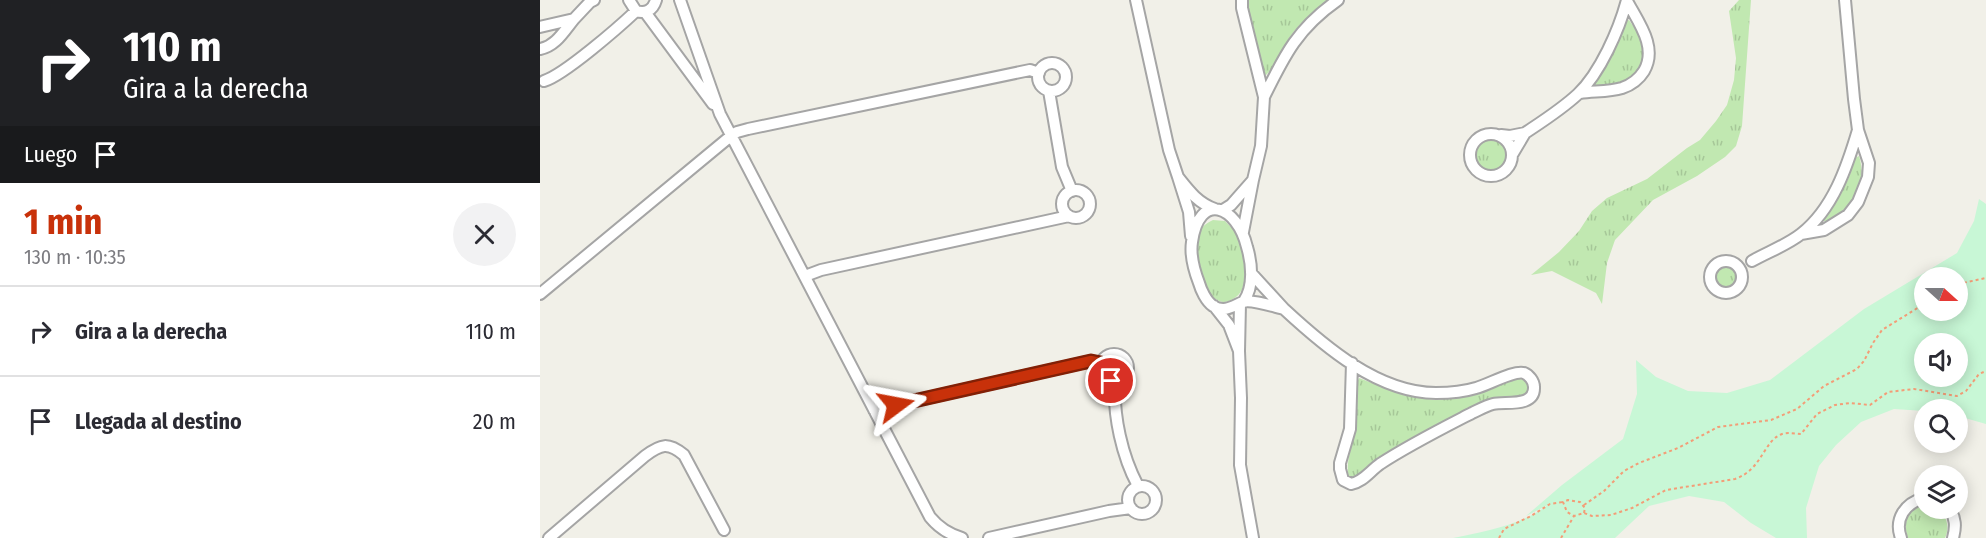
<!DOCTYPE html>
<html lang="es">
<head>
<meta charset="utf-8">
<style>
  body { margin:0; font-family:"Fira Sans Condensed",sans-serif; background:#f2f2f3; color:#2b2b33; height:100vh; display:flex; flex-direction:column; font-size:22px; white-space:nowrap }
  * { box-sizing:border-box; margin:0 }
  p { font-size:20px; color:#7c7c81 }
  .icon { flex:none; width:33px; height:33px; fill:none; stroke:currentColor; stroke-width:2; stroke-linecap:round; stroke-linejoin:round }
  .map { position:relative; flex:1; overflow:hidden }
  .sheet { display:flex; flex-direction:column; background:#fff; width:540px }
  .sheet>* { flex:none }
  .hud { background:#202124; color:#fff; overflow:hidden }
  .needle { width:39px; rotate:111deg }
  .fabs { position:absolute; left:1374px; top:267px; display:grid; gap:12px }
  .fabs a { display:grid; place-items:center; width:54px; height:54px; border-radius:50%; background:#fff; box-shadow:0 3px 15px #0003; font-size:30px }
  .pin { position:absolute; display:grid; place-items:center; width:51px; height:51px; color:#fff; margin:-26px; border:3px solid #fff; border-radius:50%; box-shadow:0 2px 6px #0007 }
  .me { position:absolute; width:66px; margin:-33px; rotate:77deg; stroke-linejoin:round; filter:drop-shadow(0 0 4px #0008) }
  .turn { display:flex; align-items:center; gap:21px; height:126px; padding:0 24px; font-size:27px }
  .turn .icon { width:78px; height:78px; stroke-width:2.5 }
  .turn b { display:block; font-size:42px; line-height:51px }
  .then { display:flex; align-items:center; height:57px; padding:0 24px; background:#0003; gap:12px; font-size:22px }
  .round { display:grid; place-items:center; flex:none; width:63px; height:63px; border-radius:32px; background:#f2f2f3 }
  .head { display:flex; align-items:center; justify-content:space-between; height:102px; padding:0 24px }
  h1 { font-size:36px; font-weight:700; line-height:45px; color:#c8310a }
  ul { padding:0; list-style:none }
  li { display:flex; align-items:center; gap:18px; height:90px; padding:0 24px; border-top:2px solid #e1e1e2 }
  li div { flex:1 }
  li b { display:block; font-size:22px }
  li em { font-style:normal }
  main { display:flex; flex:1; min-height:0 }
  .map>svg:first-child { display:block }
  .grass { fill:url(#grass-tufts) }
  .park { fill:#c8f7d6; fill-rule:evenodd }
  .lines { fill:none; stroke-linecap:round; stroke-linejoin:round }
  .street-casing { stroke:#a5a5a5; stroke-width:14 }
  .path { stroke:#f39d77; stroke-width:2; stroke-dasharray:3 3; stroke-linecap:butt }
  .street { stroke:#fff; stroke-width:10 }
  .route-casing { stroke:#822006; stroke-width:15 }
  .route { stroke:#c8310a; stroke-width:10 }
</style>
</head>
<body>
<main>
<section class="sheet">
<div class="hud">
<div class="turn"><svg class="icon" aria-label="right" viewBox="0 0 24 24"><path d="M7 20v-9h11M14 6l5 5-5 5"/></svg><div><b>110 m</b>Gira a la derecha</div></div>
<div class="then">Luego<svg class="icon" aria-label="arrive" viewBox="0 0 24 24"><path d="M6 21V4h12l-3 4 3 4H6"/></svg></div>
</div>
<div class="head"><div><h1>1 min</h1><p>130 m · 10:35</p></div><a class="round"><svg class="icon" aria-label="close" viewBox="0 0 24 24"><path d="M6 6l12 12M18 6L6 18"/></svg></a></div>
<ul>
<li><svg class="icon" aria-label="right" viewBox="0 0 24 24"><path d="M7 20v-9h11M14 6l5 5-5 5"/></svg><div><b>Gira a la derecha</b></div><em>110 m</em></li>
<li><svg class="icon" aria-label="arrive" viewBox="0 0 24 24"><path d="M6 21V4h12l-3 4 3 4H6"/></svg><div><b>Llegada al destino</b></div><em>20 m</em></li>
</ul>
</section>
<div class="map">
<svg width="1446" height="538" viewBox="0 0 1446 538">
  <defs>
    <pattern id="grass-tufts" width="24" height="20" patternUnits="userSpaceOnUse" patternTransform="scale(1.5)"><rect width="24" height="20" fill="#c1e8b1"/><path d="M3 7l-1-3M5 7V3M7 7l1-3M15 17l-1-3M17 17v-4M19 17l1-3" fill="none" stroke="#a6c798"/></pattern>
  </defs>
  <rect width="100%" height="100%" fill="#f1f0e8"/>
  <path class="grass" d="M 707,0 L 789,0 C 772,12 756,26 746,43 C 739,54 735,67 726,75 L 722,74 L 706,6 Z
    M 1199,0 L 1211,0 L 1202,126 L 1196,146 L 1185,157 L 1157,176 L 1113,200 L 1075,240 L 1067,263 L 1062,304 L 1056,293 L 1012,271 L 991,275 L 1019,252 L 1039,231 L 1052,211 L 1067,198 L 1107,179 L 1147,148 L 1160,140 L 1176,121 L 1187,105 L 1194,80 L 1196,58 L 1189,11 Z
    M 1089,20 C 1095,29 1103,38 1104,49 C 1108,73 1075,95 1055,85 L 1056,79 L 1085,21 Z
    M935 155a17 17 0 1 1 34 0a17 17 0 1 1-34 0Z
    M 1319,156 C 1326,177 1318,199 1300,213 C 1294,217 1291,222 1283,221 C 1285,211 1300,195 1305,185 C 1310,177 1312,167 1315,158 Z
    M 673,220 L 685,221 C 688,224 692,228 695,231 C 704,246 712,285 696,297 C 692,300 687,302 683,302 C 659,298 651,245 662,228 C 665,224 669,222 673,220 Z
    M1173 278a13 13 0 1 1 26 0a13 13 0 1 1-26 0Z
    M 819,378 L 863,395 L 894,400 L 932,396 L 976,378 L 984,380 L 988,385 C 988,399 979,399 967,399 L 811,480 C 803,470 812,447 814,434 C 815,428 816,422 817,415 C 818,403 813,389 819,378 Z
    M 1384,505 L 1384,508 L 1398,509 C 1407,516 1410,527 1405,538 L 1368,538 C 1362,522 1368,510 1384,505 Z"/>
  <path class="park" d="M 1439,199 L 1446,204 L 1446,424 L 1418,416 L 1418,410 L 1384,410 L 1384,411 L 1354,409 L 1321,422 L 1296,445 L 1279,466 L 1266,508 L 1267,538 L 1236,538 L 1211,523 L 1184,502 L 1149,496 L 1109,506 L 1075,538 L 913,538 C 945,531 982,525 1008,505 L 986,516 L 1022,485 L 1083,439 L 1097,394 L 1096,360 L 1116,377 L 1148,391 L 1187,393 L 1230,380 L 1324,309 L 1417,253 L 1434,221 ZM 1384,278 L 1418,278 L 1418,310 L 1384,310 ZM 1384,344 L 1418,344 L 1418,376 L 1384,376 Z"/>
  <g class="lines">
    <defs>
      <path id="street" d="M 89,0 L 96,11 C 106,14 113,10 116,0
        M 140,0 L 180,114 L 390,517 C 399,528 408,534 422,538
        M 596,0 L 629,150 L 638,177
        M 702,0 L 702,8 L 724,97 L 721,146 L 713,180
        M 105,12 L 173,104
        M 34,19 L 50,2 L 54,0
        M 0,27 L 34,19 C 24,31 16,46 0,49
        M498 77a14 14 0 1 1 28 0a14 14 0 1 1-28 0Z
        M 4,81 C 24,75 79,27 96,11
        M 509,91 L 522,167 L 532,191
        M 1040,93 C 1054,91 1069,92 1082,88 C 1091,85 1099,79 1104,71 C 1118,47 1098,22 1087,1
        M 724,97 C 745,54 758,28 798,0
        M 985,133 C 1003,121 1022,109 1038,94 C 1060,73 1079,30 1087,0
        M930 155a21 21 0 1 1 42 0a21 21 0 1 1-42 0Z
        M 961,135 L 970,136 L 985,133 L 972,155
        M522 204a14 14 0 1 1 28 0a14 14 0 1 1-28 0Z
        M 683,210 L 691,205 L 713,180 L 703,232
        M 1261,234 L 1284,230 L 1308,215 L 1318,202 L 1328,177 L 1329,163 L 1318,130 L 1314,99 L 1305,0
        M 651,236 L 649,212 L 638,177 C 649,191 658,203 675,209
        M1170 277a16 16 0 1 1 32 0a16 16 0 1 1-32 0Z
        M 1212,261 C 1228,252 1247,245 1261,234 C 1293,209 1307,167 1318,130
        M 265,276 L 281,270 L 529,216
        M 0,294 L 186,140 L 197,132 L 208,129 L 490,70 L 499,73
        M 704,301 C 714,286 712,264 707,247 C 697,205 659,191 652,242 C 650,255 654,270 659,283 C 661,290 666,301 673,306 C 685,313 693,306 703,302 C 711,299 735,307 744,309 L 711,273
        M 674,306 L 689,325 L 699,351 L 700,304
        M 744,309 C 784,346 838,393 896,393 C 910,393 923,392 936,388 C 948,385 974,370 984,373 C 989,375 994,381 994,387 C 995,408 965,401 953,404 C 945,406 939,410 932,413 C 901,429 869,445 840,464 C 830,471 823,482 811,484 L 803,480 L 800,469 L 800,463 L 810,429 L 812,363
        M 699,351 L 701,398 L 700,465 L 713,538
        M560 368a14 14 0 1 1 28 0a14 14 0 1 1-28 0Z
        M 575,381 C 573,416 582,456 598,486
        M 334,410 L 551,361 L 561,363
        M588 500a14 14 0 1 1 28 0a14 14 0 1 1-28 0Z
        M 1409,508 C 1416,518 1416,527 1413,538
        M 9,538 L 105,456 C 121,444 128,442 144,455 L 184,530
        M 449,538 L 569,511 L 591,508
        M 1361,538 C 1354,519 1365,503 1384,498"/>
    </defs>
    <use href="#street" class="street-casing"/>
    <path class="path" d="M 1418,284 L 1446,278
      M 1044,505 L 1064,491 L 1084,471 L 1099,463 L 1138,448 L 1178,427 L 1231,420 L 1257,409 L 1284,386 L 1317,369 L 1324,361 L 1333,343 L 1342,330 L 1384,304
      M 1044,513 L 1045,508 L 1040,502 L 1028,500 L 1023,502 L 1027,512 L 1034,516 L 1044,513 L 1052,516 L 1071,515 L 1092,508 L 1126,490 L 1195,479 C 1223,469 1223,441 1242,434 C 1248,432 1255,434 1261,434 L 1277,414 L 1295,405 L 1310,403 L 1330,405 L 1348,392 L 1374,389 L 1417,396 L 1426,391 L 1439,374 L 1446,371
      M 959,538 L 964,529 L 991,516 L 1010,504 L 1023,502
      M 1021,538 L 1034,516"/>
    <use href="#street" class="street"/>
  </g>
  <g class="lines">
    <defs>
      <path id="route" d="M 356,405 L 551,361 L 561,363 C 560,372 563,377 571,381"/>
    </defs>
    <use href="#route" class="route-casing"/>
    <use href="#route" class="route"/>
  </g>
</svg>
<div class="fabs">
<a><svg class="needle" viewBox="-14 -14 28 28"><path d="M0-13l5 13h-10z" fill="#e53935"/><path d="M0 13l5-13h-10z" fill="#7c7c81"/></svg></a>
<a><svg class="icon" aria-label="sound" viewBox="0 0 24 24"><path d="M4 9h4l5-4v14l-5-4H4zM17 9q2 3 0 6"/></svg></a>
<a><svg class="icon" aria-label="search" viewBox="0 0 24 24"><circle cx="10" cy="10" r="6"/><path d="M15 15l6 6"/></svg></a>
<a><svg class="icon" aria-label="layers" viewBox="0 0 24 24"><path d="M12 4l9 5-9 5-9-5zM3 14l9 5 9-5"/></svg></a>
</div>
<div class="pin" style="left:571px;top:381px;background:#d93025"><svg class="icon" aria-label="arrive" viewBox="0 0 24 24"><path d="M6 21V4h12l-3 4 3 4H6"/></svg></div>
<svg class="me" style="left:356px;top:405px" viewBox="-20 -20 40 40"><path d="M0-17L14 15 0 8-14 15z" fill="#c8310a" stroke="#fff" stroke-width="4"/></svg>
</div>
</main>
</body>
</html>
